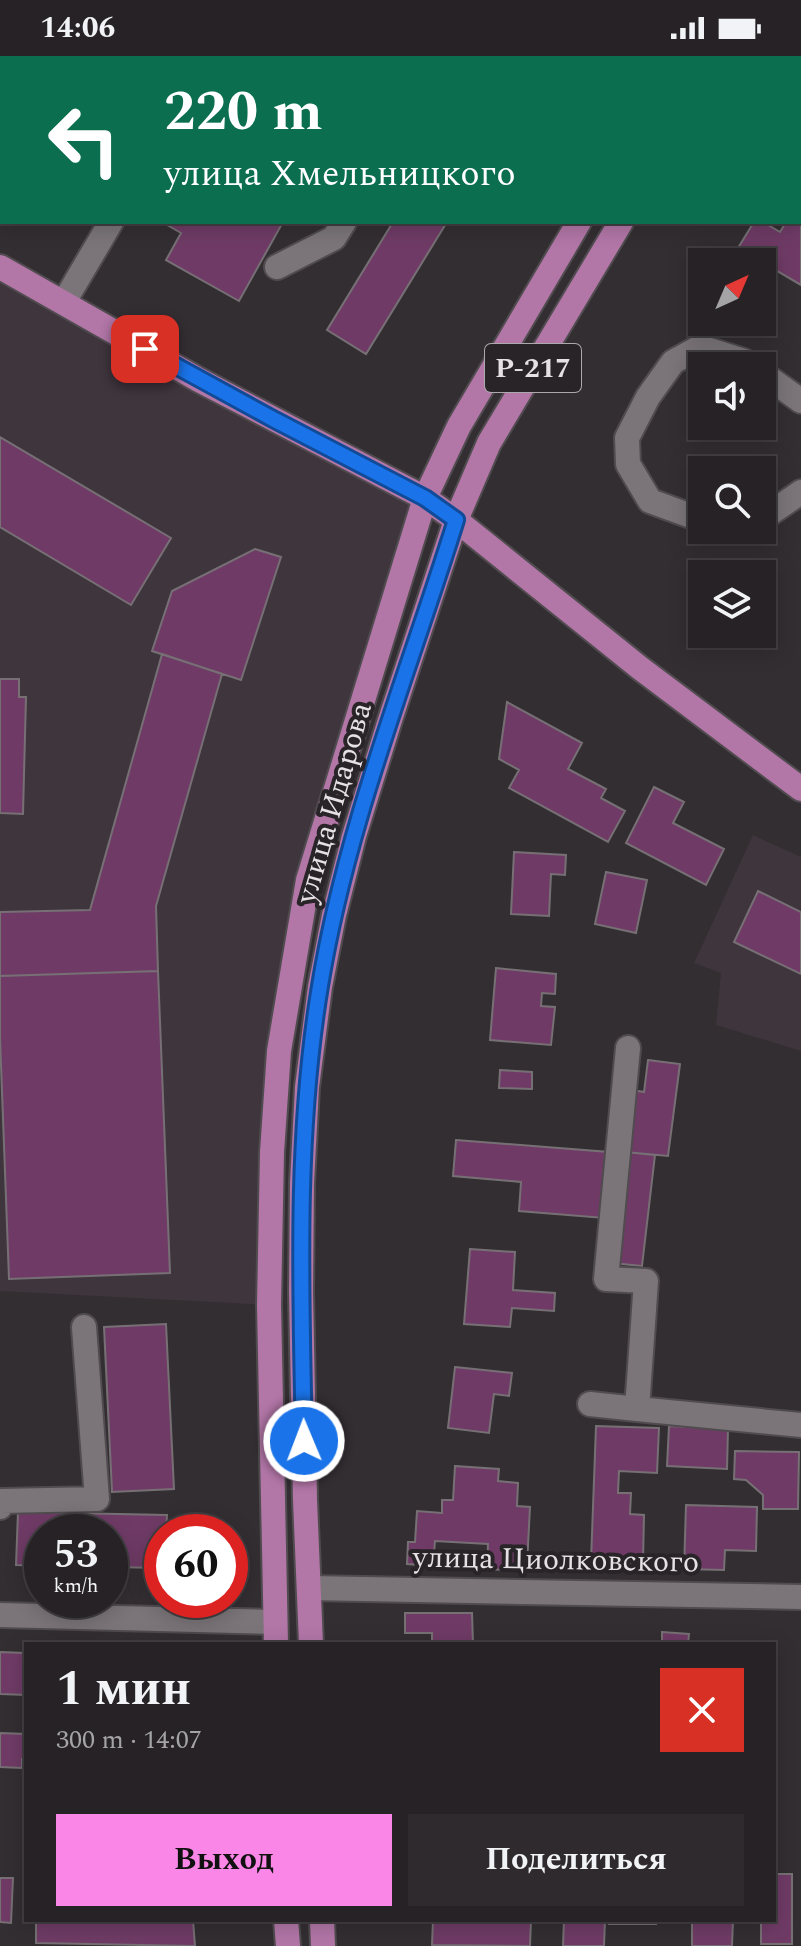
<!DOCTYPE html>
<html lang="ru">
<head>
<meta charset="utf-8">
<style>
  body { margin:0; font-family:Spectral,serif; background:#2e2a2e; color:#f1f3f6; height:100vh; display:flex; flex-direction:column; font-size:30px; white-space:nowrap }
  * { box-sizing:border-box; margin:0 }
  p { font-size:26px; color:#a4a4a7 }
  .icon { flex:none; width:44px; height:44px; fill:none; stroke:currentColor; stroke-width:2; stroke-linecap:round; stroke-linejoin:round }
  .map { position:relative; flex:1; overflow:hidden }
  .panel { position:absolute; left:24px; top:1586px; width:752px; height:280px; display:flex; flex-direction:column; background:#262226; border-radius:0px; box-shadow:0 4px 20px #0003,0 0 0 2px #423f43 }
  .panel>* { flex:none }
  .guide { position:absolute; left:0px; top:0px; width:802px; height:168px; box-shadow:0 4px 20px #0003,0 0 0 2px #423f43; background:#0b6e4f; color:#fff; overflow:hidden }
  .needle { width:52px; rotate:44deg }
  .fabs { position:absolute; left:688px; top:192px; display:grid; gap:16px }
  .fabs a { display:grid; place-items:center; width:88px; height:88px; border-radius:0px; background:#262226; box-shadow:0 4px 20px #0003,0 0 0 2px #423f43; font-size:40px }
  .speed { position:absolute; left:24px; top:1458px; display:flex; gap:16px; font-size:40px; font-weight:700; text-align:center }
  .speed>* { display:grid; place-content:center; width:104px; height:104px; border-radius:50%; background:#262226; box-shadow:0 4px 20px #0003,0 0 0 2px #423f43; line-height:1 }
  .speed small { font-size:20px; font-weight:400 }
  .speed .limit { border:12px solid #d22; background:#fff; color:#111 }
  .pin { position:absolute; display:grid; place-items:center; width:68px; height:68px; color:#fff; margin:-34px; border-radius:16px; box-shadow:0 4px 12px #0006 }
  .me { position:absolute; width:88px; margin:-44px; rotate:359deg; stroke-linejoin:round; filter:drop-shadow(0 0 6px #0008) }
  .turn { display:flex; align-items:center; gap:28px; height:168px; padding:0 32px; font-size:36px }
  .turn .icon { width:104px; height:104px; stroke-width:2.5 }
  .turn b { display:block; font-size:56px; line-height:68px }
  .round { display:grid; place-items:center; flex:none; width:84px; height:84px; border-radius:0px; background:#2e2a2e }
  .summary { display:flex; align-items:center; justify-content:space-between; height:136px; padding:0 32px }
  h1 { font-size:48px; font-weight:700; line-height:60px }
  .button { display:flex; gap:16px; margin-top:auto; padding:16px 32px }
  .button a { flex:1; height:92px; border-radius:0px; background:#fa87e7; color:#111; font-size:32px; font-weight:700; line-height:92px; text-align:center }
  .button a+a { background:#2e2a2e; color:#f1f3f6 }
  .status { display:flex; justify-content:space-between; align-items:center; height:56px; padding:0 40px; background:#262226; direction:ltr }
  .status svg { height:22px; fill:currentColor }
  .map>svg:first-child { display:block }
  .built { fill:#3f353d }
  .building { fill:#6f3b66; stroke:#767075; stroke-width:2 }
  .lines { fill:none; stroke-linecap:round; stroke-linejoin:round }
  .minor-casing { stroke:#504b4f; stroke-width:28 }
  .major-casing { stroke:#504b4f; stroke-width:28 }
  .minor { stroke:#7b7579; stroke-width:24 }
  .major { stroke:#b276a7; stroke-width:24 }
  .route-casing { stroke:#114b97; stroke-width:20 }
  .route { stroke:#1a73e8; stroke-width:14 }
  .labels { text-anchor:middle; dominant-baseline:central; stroke-width:8; stroke-linejoin:round; paint-order:stroke }
  .shield { fill:#292428; stroke:#ada8ac; stroke-width:2 }
  .shield-label { font-size:28px; font-weight:bold; fill:#e5e1e4 }
  .street-label { font-size:30px; fill:#e5e1e4; stroke:#292428 }
</style>
</head>
<body>
<div class="status"><b>14:06</b><svg viewBox="0 0 49 12"><path d="M0 12V9h3v3zM5 12V6h3v6zM10 12V3h3v9zM15 12V0h3v12zM26 1h20v11H26zM47 4h2v5h-2z"/></svg></div>
<div class="map">
<svg width="801" height="1890" viewBox="0 0 801 1890">
  <rect width="100%" height="100%" fill="#332e32"/>
  <path class="built" d="M 0,211 L 425,442 L 308,825 L 279,995 L 269,1249 L 0,1235 Z
    M 753,779 L 801,801 L 801,995 L 716,969 L 721,917 L 694,907 Z"/>
  <path class="building" d="M 0,0 L 22,0 L 21,2 L 2,2 L 2,37 L 0,40 L 2,41 L 2,94 L 0,93 Z
    M 248,0 L 358,0 L 357,2 L 247,2 Z
    M 496,0 L 554,0 L 553,2 L 495,2 Z
    M 801,141 L 801,229 L 738,192 L 754,166 L 763,166 L 780,176 L 786,166 L 800,166 Z
    M 162,166 L 283,166 L 239,245 L 166,204 L 181,177 Z
    M 393,166 L 447,166 L 366,298 L 327,274 Z
    M 0,381 L 171,482 L 131,549 L 0,471 Z
    M 255,493 L 281,501 L 241,624 L 152,595 L 172,535 Z
    M 162,598 L 222,618 L 156,850 L 158,915 L 0,920 L 0,856 L 90,854 Z
    M 0,623 L 19,623 L 19,641 L 26,641 L 23,758 L 0,757 Z
    M 507,646 L 582,687 L 568,713 L 606,733 L 601,742 L 625,755 L 608,786 L 509,732 L 519,714 L 499,703 Z
    M 654,731 L 684,746 L 673,767 L 724,793 L 706,829 L 626,787 Z
    M 514,796 L 566,799 L 565,819 L 551,818 L 549,860 L 511,858 Z
    M 606,816 L 647,824 L 636,877 L 595,868 Z
    M 758,835 L 801,856 L 801,918 L 734,886 Z
    M 496,912 L 556,918 L 555,938 L 542,937 L 541,950 L 555,951 L 551,989 L 490,984 Z
    M 158,915 L 170,1217 L 9,1223 L 0,982 L 0,920 Z
    M 648,1004 L 680,1008 L 668,1100 L 625,1096 L 632,1034 L 644,1036 Z
    M 500,1014 L 532,1016 L 532,1033 L 499,1032 Z
    M 456,1084 L 609,1096 L 604,1162 L 519,1155 L 521,1126 L 453,1120 Z
    M 625,1096 L 655,1099 L 642,1210 L 612,1207 Z
    M 470,1193 L 515,1196 L 513,1234 L 555,1237 L 554,1255 L 512,1252 L 510,1271 L 464,1268 Z
    M 166,1268 L 174,1433 L 112,1436 L 104,1271 Z
    M 455,1311 L 512,1317 L 509,1340 L 494,1338 L 489,1377 L 448,1372 Z
    M 596,1370 L 659,1372 L 657,1417 L 619,1415 L 618,1437 L 631,1437 L 630,1458 L 644,1459 L 643,1507 L 591,1505 Z
    M 669,1370 L 728,1373 L 727,1413 L 667,1410 Z
    M 735,1395 L 799,1396 L 798,1453 L 763,1453 L 763,1439 L 746,1424 L 734,1423 Z
    M 455,1410 L 499,1413 L 498,1425 L 518,1427 L 517,1450 L 530,1451 L 527,1509 L 521,1509 L 521,1515 L 487,1513 L 488,1488 L 435,1485 L 433,1510 L 407,1508 L 408,1486 L 415,1486 L 417,1455 L 442,1457 L 442,1444 L 453,1444 Z
    M 686,1449 L 757,1451 L 756,1495 L 725,1494 L 724,1514 L 684,1513 Z
    M 18,1456 L 167,1459 L 166,1476 L 162,1476 L 162,1512 L 110,1511 L 110,1476 L 42,1476 L 42,1510 L 16,1509 Z
    M 405,1557 L 472,1557 L 473,1588 L 432,1588 L 432,1577 L 405,1577 Z
    M 662,1576 L 689,1578 L 688,1588 L 662,1588 Z
    M 708,1585 L 772,1586 L 772,1588 L 708,1588 Z
    M 0,1596 L 26,1597 L 26,1639 L 0,1638 Z
    M 0,1677 L 26,1678 L 26,1703 L 22,1703 L 22,1712 L 0,1711 Z
    M 774,1818 L 792,1818 L 792,1888 L 761,1888 L 761,1864 L 774,1864 Z
    M 0,1822 L 13,1822 L 11,1867 L 0,1866 Z
    M 36,1864 L 193,1864 L 195,1890 L 36,1887 Z
    M 433,1864 L 531,1864 L 530,1890 L 432,1889 Z
    M 564,1864 L 605,1864 L 604,1890 L 563,1890 Z
    M 609,1864 L 656,1864 L 656,1868 L 609,1868 Z
    M 692,1864 L 733,1864 L 732,1890 L 692,1890 Z"/>
  <g class="lines">
    <defs>
      <path id="minor" d="M 206,2 L 207,0
        M 447,2 L 448,0
        M 277,211 L 334,182 L 344,166
        M 64,246 L 111,166
        M 762,317 L 801,345
        M 762,463 L 801,436
        M 702,464 L 650,445 L 628,408 L 627,382 L 648,341 L 673,306 L 700,291 L 744,305 L 752,310
        M 628,992 L 606,1223 L 646,1225 L 637,1353 L 801,1369
        M 590,1348 L 637,1353
        M 0,1451 L 0,1445 L 97,1443 L 84,1271
        M 309,1532 L 801,1541
        M 0,1559 L 275,1566"/>
      <path id="major" d="M 678,2 L 679,0
        M 720,2 L 721,0
        M 0,211 L 199,324 L 425,442 L 456,464 L 640,612 L 801,733
        M 276,1588 L 269,1249 L 272,1096 L 279,995 L 308,824 L 425,442 L 459,370 L 579,166
        M 311,1588 L 305,1444 L 301,1236 L 302,1127 L 307,1031 L 320,931 L 334,859 L 354,780 L 390,664 L 456,464 L 489,387 L 621,166
        M 286,1864 L 288,1890
        M 322,1864 L 323,1890"/>
    </defs>
    <use href="#minor" class="minor-casing"/>
    <use href="#major" class="major-casing"/>
    <use href="#minor" class="minor"/>
    <use href="#major" class="major"/>
  </g>
  <g class="lines">
    <defs>
      <path id="route" d="M 145,293 L 273,363 L 425,442 L 456,464 C 408,618 346,770 320,930 C 295,1080 301,1234 304,1385"/>
    </defs>
    <use href="#route" class="route-casing"/>
    <use href="#route" class="route"/>
  </g>
  <g class="labels">
    <rect class="shield" x="485" y="288" width="96" height="48" rx="6"/>
    <g class="shield-label">
      <text x="533" y="312">Р-217</text>
    </g>
    <g class="street-label">
      <text transform="translate(334 747) rotate(-74)">улица Идарова</text>
      <text transform="translate(556 1504) rotate(1)">улица Циолковского</text>
    </g>
  </g>
</svg>
<div class="fabs">
<a><svg class="needle" viewBox="-14 -14 28 28"><path d="M0-13l5 13h-10z" fill="#e53935"/><path d="M0 13l5-13h-10z" fill="#a4a4a7"/></svg></a>
<a><svg class="icon" aria-label="sound" viewBox="0 0 24 24"><path d="M4 9h4l5-4v14l-5-4H4zM17 9q2 3 0 6"/></svg></a>
<a><svg class="icon" aria-label="search" viewBox="0 0 24 24"><circle cx="10" cy="10" r="6"/><path d="M15 15l6 6"/></svg></a>
<a><svg class="icon" aria-label="layers" viewBox="0 0 24 24"><path d="M12 4l9 5-9 5-9-5zM3 14l9 5 9-5"/></svg></a>
</div>
<div class="speed"><div>53<small>km/h</small></div><div class="limit">60</div></div>
<div class="pin" style="left:145px;top:293px;background:#d93025"><svg class="icon" aria-label="arrive" viewBox="0 0 24 24"><path d="M6 21V4h12l-3 4 3 4H6"/></svg></div>
<svg class="me" style="left:304px;top:1385px" viewBox="-20 -20 40 40"><circle r="17" fill="#1a73e8" stroke="#fff" stroke-width="3"/><path d="M0-11L8 9 0 5-8 9z" fill="#fff"/></svg>
<div class="guide">
<div class="turn"><svg class="icon" aria-label="left" viewBox="0 0 24 24"><path d="M17 20v-9H6M10 6l-5 5 5 5"/></svg><div><b>220 m</b>улица Хмельницкого</div></div>
</div>
<section class="panel">
<div class="summary"><div><h1>1 мин</h1><p>300 m · 14:07</p></div><a class="round" style="background:#d93025;color:#fff"><svg class="icon" aria-label="close" viewBox="0 0 24 24"><path d="M6 6l12 12M18 6L6 18"/></svg></a></div>
<div class="button"><a>Выход</a><a>Поделиться</a></div>
</section>
</div>
</body>
</html>
